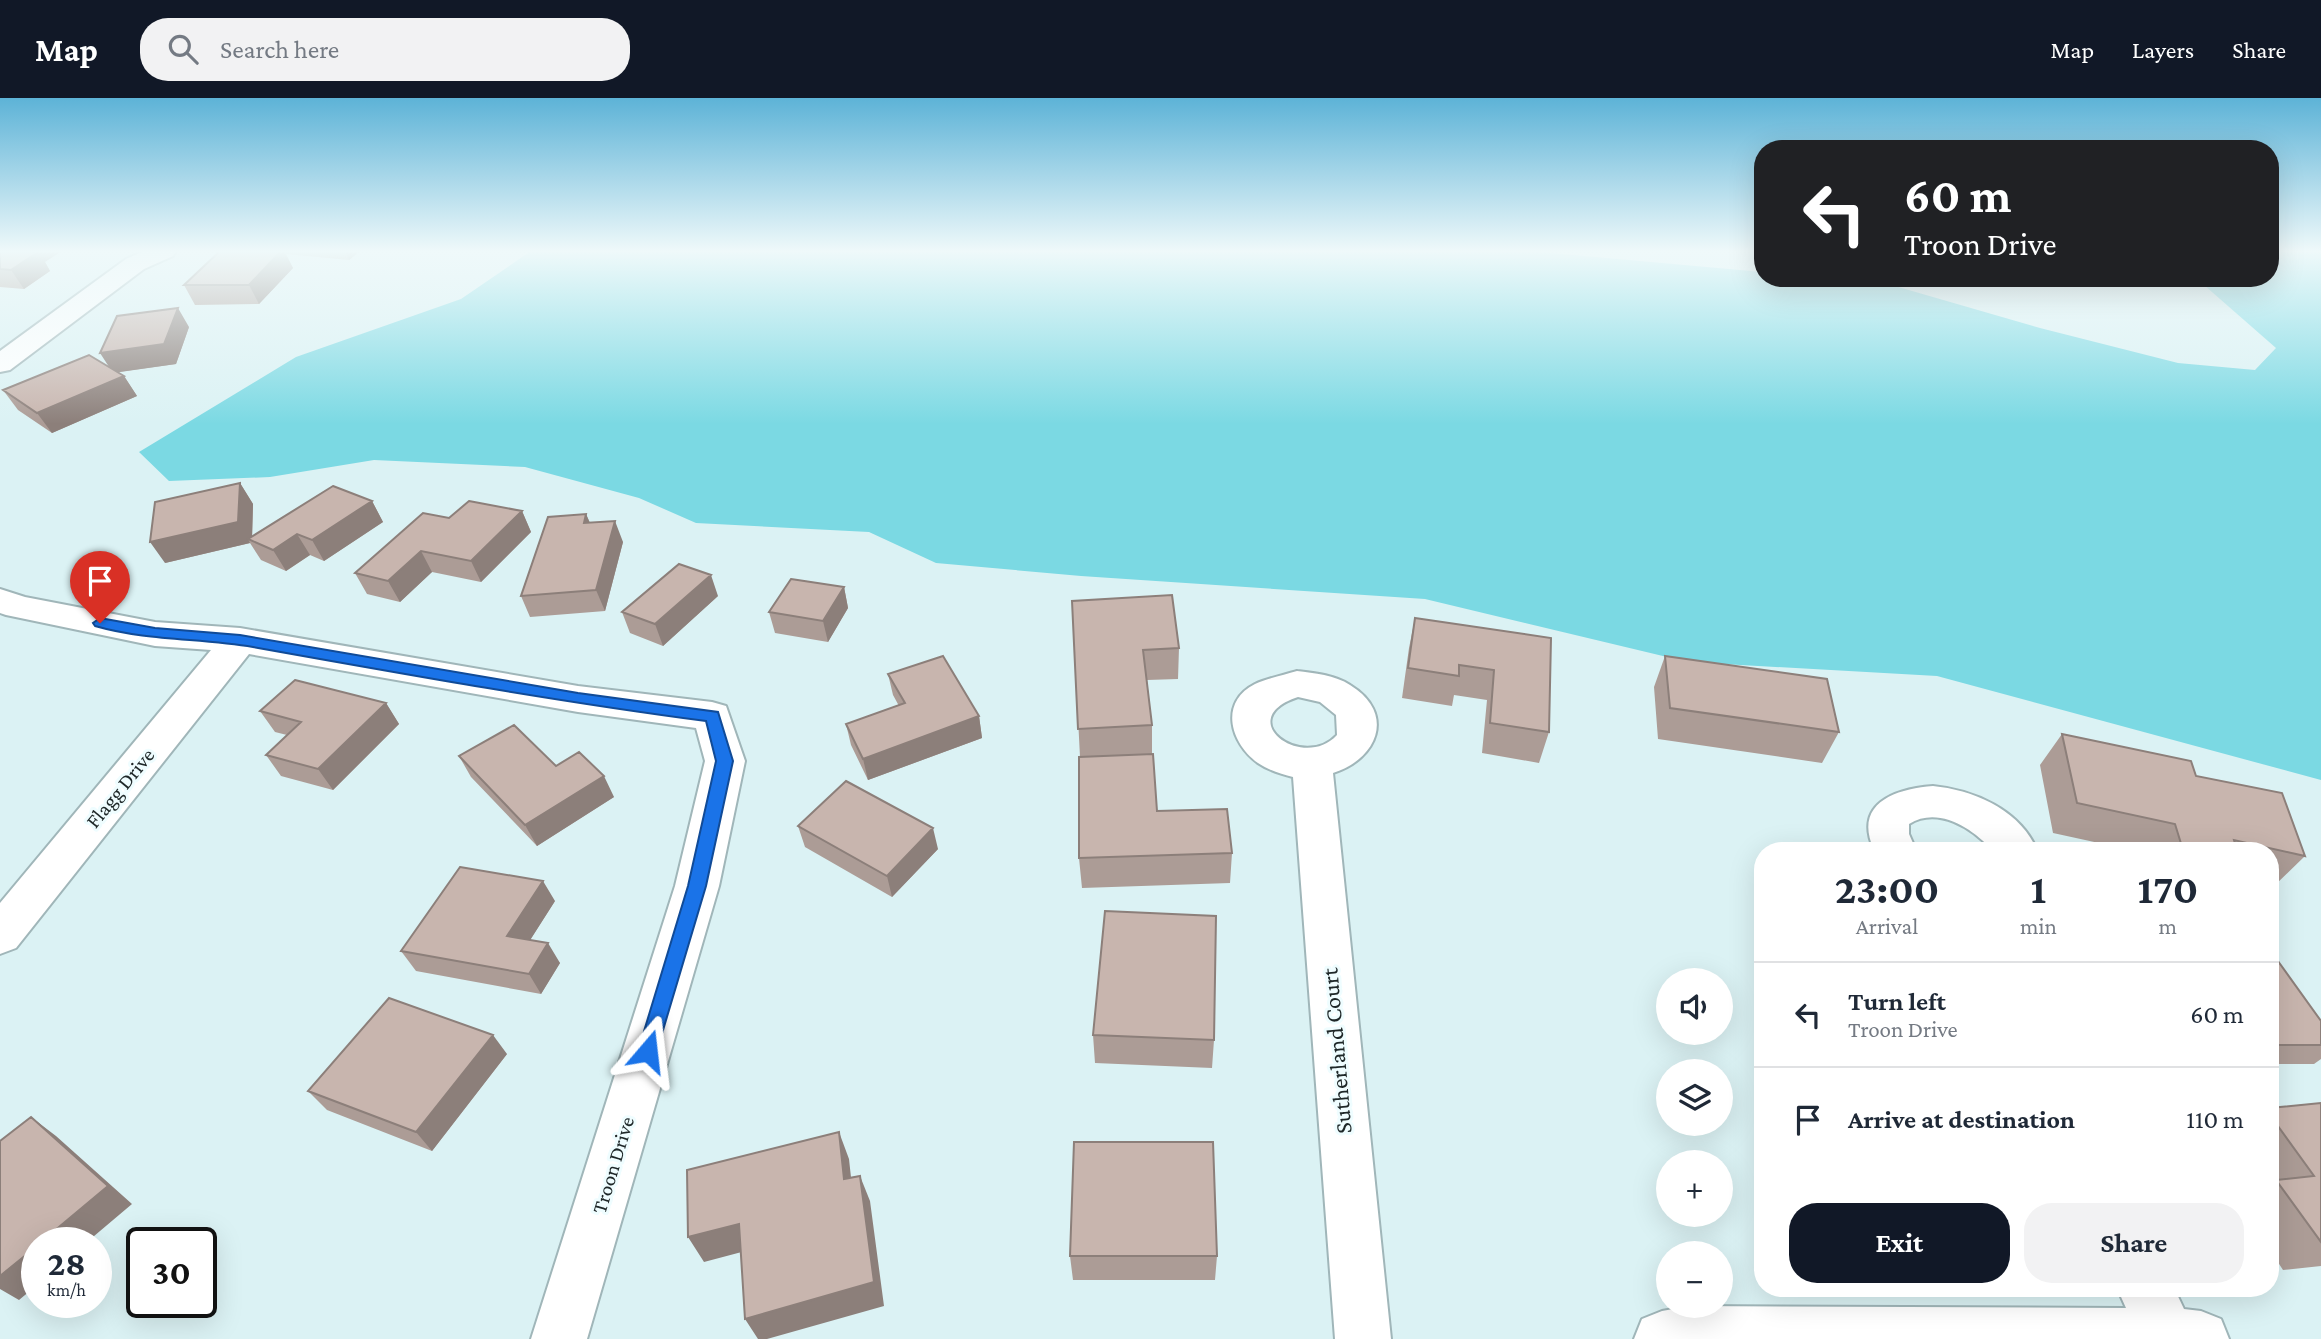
<!DOCTYPE html>
<html lang="en">
<head>
<meta charset="utf-8">
<style>
  body { margin:0; font-family:"Crimson Pro",serif; background:#f2f2f3; color:#1f2937; height:100vh; display:flex; flex-direction:column; font-size:26px; white-space:nowrap }
  * { box-sizing:border-box; margin:0 }
  p { font-size:23px; color:#747a83 }
  .icon { flex:none; width:38px; height:38px; fill:none; stroke:currentColor; stroke-width:2; stroke-linecap:round; stroke-linejoin:round }
  .map { position:relative; flex:1; overflow:hidden }
  .details { position:absolute; left:1754px; top:744px; width:525px; height:455px; display:flex; flex-direction:column; background:#fff; border-radius:28px; box-shadow:0 7px 28px #0002 }
  .details>* { flex:none }
  .hud { position:absolute; left:1754px; top:42px; width:525px; height:147px; border-radius:28px; box-shadow:0 7px 28px #0002; background:#202124; color:#fff; overflow:hidden }
  .tools { position:absolute; left:1656px; top:870px; display:grid; gap:14px }
  .tools a { display:grid; place-items:center; width:77px; height:77px; border-radius:50%; background:#fff; box-shadow:0 7px 28px #0002; font-size:35px }
  .speed { position:absolute; left:21px; top:1129px; display:flex; gap:14px; font-size:35px; font-weight:700; text-align:center }
  .speed>* { display:grid; place-content:center; width:91px; height:91px; border-radius:50%; background:#fff; box-shadow:0 7px 28px #0002; line-height:1 }
  .speed small { font-size:18px; font-weight:400 }
  .speed .limit { border:4px solid #111; border-radius:10px; background:#fff; color:#111 }
  .pin { position:absolute; display:grid; place-items:center; width:60px; height:60px; color:#fff; margin:-72px -30px; border-radius:50% 50% 50% 0; rotate:-45deg; box-shadow:0 0 7px #0007 }
  .pin .icon { rotate:45deg }
  .me { position:absolute; width:77px; margin:-38px; rotate:17deg; stroke-linejoin:round; filter:drop-shadow(0 0 5px #0008) }
  .turn { display:flex; align-items:center; gap:24px; height:147px; padding:0 35px; font-size:32px }
  .turn .icon { width:91px; height:91px; stroke-width:2.5 }
  .turn b { display:block; font-size:49px; line-height:60px }
  .eta { display:flex; justify-content:space-evenly; align-items:center; height:119px; text-align:center }
  .eta b { font-size:42px; font-weight:700; line-height:49px }
  .primary-button { display:flex; gap:14px; margin-top:auto; padding:14px 35px }
  .primary-button a { flex:1; height:80px; border-radius:28px; background:#111827; color:#fff; font-size:28px; font-weight:700; line-height:80px; text-align:center }
  .primary-button a+a { background:#f2f2f3; color:#1f2937 }
  ul { padding:0; list-style:none }
  li { display:flex; align-items:center; gap:21px; height:105px; padding:0 35px; border-top:2px solid #e0e1e3 }
  li div { flex:1 }
  li b { display:block; font-size:26px }
  li em { font-style:normal }
  header { display:flex; align-items:center; gap:42px; box-sizing:border-box; height:98px; padding:0 35px; background:#111827; color:#fff }
  header strong { font-size:33px }
  nav { display:flex; gap:38px; margin-inline-start:auto; font-size:24px }
  .search { width:490px; height:63px; background:#f2f2f3; display:flex; align-items:center; gap:18px; box-sizing:border-box; padding:0 24px; border-radius:28px; color:#747a83; font-size:26px }
  .map>svg:first-child { display:block }
  .green { fill:#7bd9e3 }
  .lines { fill:none; stroke-linecap:round; stroke-linejoin:round }
  .minor-casing { stroke:#a0b6b9; stroke-width:4 }
  .minor { fill:#fff; fill-rule:evenodd }
  .wall { fill:#ac9c96 }
  .shaded-wall { fill:#8c7f7a }
  .building { fill:#c8b5ae; stroke:#8c7f7a; stroke-width:2 }
  .route { fill:#1a73e8; stroke:#114b97; stroke-width:2 }
  .labels { text-anchor:middle; dominant-baseline:central; stroke-width:6; stroke-linejoin:round; paint-order:stroke }
  .street-label { font-size:21px; fill:#1e2728; stroke:#effdff }
  .near-street-label { font-size:24px; fill:#1e2728; stroke:#effdff }
</style>
</head>
<body>
<header>
<strong>Map</strong>
<div class="search"><svg class="icon" aria-label="search" viewBox="0 0 24 24"><circle cx="10" cy="10" r="6"/><path d="M15 15l6 6"/></svg>Search here</div>
<nav><a>Map</a><a>Layers</a><a>Share</a></nav>
</header>
<div class="map">
<svg width="2321" height="1241" viewBox="0 0 2321 1241">
  <rect width="100%" height="100%" fill="#dbf2f4"/>
  <path class="green" d="M 531,153 L 1529,153 L 1762,174 L 1762,180 L 1834,180 L 1881,184 L 2040,230 L 2178,265 L 2255,272 L 2276,250 L 2196,180 L 2270,180 L 2270,153 L 2321,153 L 2321,682 L 1937,578 L 1688,564 L 1425,501 L 1081,478 L 936,465 L 869,434 L 696,425 L 639,400 L 525,369 L 374,362 L 270,379 L 169,383 L 139,354 L 296,259 L 461,201 Z"/>
  <g class="lines">
    <defs>
      <path id="minor" d="M 144,153 L 176,153 L 173,158 L 144,171 L 10,272 L 0,274 L 0,253 L 126,161 Z
        M 0,491 L 25,499 L 155,524 L 240,530 L 578,588 L 712,604 L 726,608 L 745,663 L 719,788 L 587,1241 L 531,1241 L 675,788 L 705,663 L 696,630 L 578,614 L 249,556 L 16,850 L 0,856 L 0,805 L 211,552 L 155,548 L 6,517 L 0,515 Z
        M 1297,573 C 1314,575 1335,577 1350,587 C 1396,615 1378,661 1333,675 L 1391,1241 L 1335,1241 L 1293,679 C 1281,676 1268,672 1258,665 C 1230,645 1219,604 1255,586 C 1268,580 1284,577 1297,573 ZM 1298,599 L 1320,604 L 1336,617 L 1337,637 C 1303,674 1231,621 1298,599 Z
        M 1933,688 C 1974,692 2020,712 2037,752 L 1992,752 C 1972,730 1938,708 1909,726 L 1909,736 L 1916,752 L 1874,752 C 1853,706 1894,691 1933,688 Z
        M 2117,1190 L 2174,1190 L 2184,1211 L 2201,1213 L 2221,1221 L 2229,1241 L 1634,1241 L 1642,1221 L 1662,1213 L 1690,1208 L 2126,1210 Z"/>
    </defs>
    <use href="#minor" class="minor-casing"/>
    <use href="#minor" class="minor"/>
  </g>
  <path class="wall" d="M 0,153 L 45,164 L 50,173 L 24,191 L 0,189 Z
    M 220,153 L 360,153 L 349,162 L 286,156 L 293,170 L 259,206 L 195,207 L 184,187 Z
    M 189,229 L 176,266 L 118,274 L 124,278 L 137,298 L 52,335 L 18,312 L 3,292 L 109,269 Z
    M 240,385 L 253,406 L 252,438 L 372,403 L 383,424 L 324,463 L 310,457 L 286,473 L 261,462 L 250,445 L 165,465 Z
    M 522,413 L 531,434 L 481,484 L 432,474 L 400,504 L 367,496 L 355,475 L 449,420 Z
    M 586,416 L 590,425 L 623,444 L 605,513 L 530,519 L 521,498 Z
    M 844,489 L 848,510 L 828,544 L 775,535 L 769,514 Z
    M 718,498 L 663,548 L 630,535 L 622,514 Z
    M 1072,503 L 1179,550 L 1178,581 L 1147,582 L 1152,627 L 1152,656 L 1157,713 L 1232,755 L 1230,785 L 1082,790 L 1079,760 L 1080,659 Z
    M 1415,520 L 1551,540 L 1549,634 L 1539,665 L 1482,655 L 1487,602 L 1454,597 L 1452,608 L 1402,600 L 1409,550 Z
    M 1665,558 L 1839,634 L 1822,665 L 1658,641 L 1654,589 Z
    M 888,576 L 979,618 L 982,640 L 868,682 L 851,647 L 846,626 L 899,608 L 893,597 Z
    M 386,605 L 399,626 L 333,692 L 281,678 L 266,657 L 287,637 L 275,634 L 260,613 Z
    M 2062,636 L 2196,678 L 2305,758 L 2274,788 L 2270,787 L 2270,752 L 2131,752 L 2053,735 L 2040,667 Z
    M 459,658 L 556,668 L 614,699 L 537,748 L 471,679 Z
    M 798,728 L 938,751 L 892,799 L 805,749 Z
    M 555,803 L 530,842 L 560,865 L 541,896 L 416,873 L 401,853 Z
    M 2270,852 L 2321,923 L 2321,961 L 2314,966 L 2270,966 Z
    M 1093,937 L 1214,942 L 1212,970 L 1095,965 Z
    M 507,956 L 432,1053 L 327,1012 L 308,993 Z
    M 2321,1005 L 2321,1168 L 2283,1172 L 2270,1152 L 2270,1010 Z
    M 1070,1158 L 1217,1158 L 1215,1182 L 1073,1182 Z"/>
  <path class="shaded-wall" d="M 21,153 L 62,153 L 45,164 L 50,173 L 24,191 L 11,172 Z
    M 281,153 L 284,153 L 293,170 L 259,206 L 249,187 Z
    M 345,153 L 360,153 L 349,162 Z
    M 178,210 L 189,229 L 176,266 L 113,275 L 100,255 Z
    M 124,278 L 137,298 L 52,335 L 37,315 Z
    M 240,385 L 253,406 L 252,442 L 248,441 L 250,445 L 165,465 L 150,444 Z
    M 372,403 L 383,424 L 324,463 L 312,442 Z
    M 522,413 L 531,434 L 481,484 L 471,463 Z
    M 586,416 L 595,437 L 584,425 Z
    M 615,423 L 623,444 L 605,513 L 596,492 Z
    M 297,436 L 310,457 L 286,473 L 273,452 Z
    M 421,453 L 432,474 L 400,504 L 388,483 Z
    M 711,477 L 718,498 L 663,548 L 655,526 Z
    M 844,489 L 848,510 L 828,544 L 823,523 Z
    M 386,605 L 399,626 L 333,692 L 318,671 Z
    M 979,618 L 982,640 L 868,682 L 863,661 Z
    M 604,678 L 614,699 L 537,748 L 525,727 Z
    M 933,730 L 938,751 L 892,799 L 887,778 Z
    M 543,783 L 555,803 L 520,858 L 507,838 Z
    M 548,845 L 560,865 L 541,896 L 529,876 Z
    M 493,937 L 507,956 L 432,1053 L 416,1034 Z
    M 31,1019 L 56,1038 L 132,1106 L 87,1144 L 41,1144 Z
    M 839,1034 L 849,1061 L 854,1107 L 844,1081 Z
    M 860,1078 L 870,1103 L 884,1208 L 767,1241 L 758,1241 L 745,1221 Z
    M 739,1126 L 753,1151 L 704,1164 L 688,1139 Z
    M 37,1148 L 37,1187 L 19,1202 L 0,1191 L 0,1178 Z"/>
  <path class="building" d="M 0,153 L 21,153 L 20,153 L 38,154 L 11,172 L 0,171 Z
    M 220,153 L 281,153 L 249,187 L 184,187 Z
    M 178,210 L 164,246 L 100,255 L 117,218 Z
    M 89,257 L 124,278 L 37,315 L 3,292 Z
    M 240,385 L 238,424 L 150,444 L 155,404 Z
    M 333,388 L 372,403 L 312,442 L 297,436 L 273,452 L 248,441 Z
    M 469,403 L 522,413 L 471,463 L 421,453 L 388,483 L 355,475 L 423,415 L 449,420 Z
    M 586,416 L 584,425 L 615,423 L 596,492 L 521,498 L 548,419 Z
    M 679,466 L 711,477 L 655,526 L 622,514 Z
    M 791,481 L 844,489 L 823,523 L 769,514 Z
    M 1172,497 L 1179,550 L 1143,552 L 1152,627 L 1078,631 L 1072,503 Z
    M 1415,520 L 1551,540 L 1549,634 L 1490,625 L 1494,572 L 1459,567 L 1459,578 L 1408,570 Z
    M 943,558 L 979,618 L 863,661 L 846,626 L 905,605 L 888,576 Z
    M 1665,558 L 1827,581 L 1839,634 L 1670,610 Z
    M 295,582 L 386,605 L 318,671 L 266,657 L 301,624 L 260,613 Z
    M 514,627 L 556,668 L 579,654 L 604,678 L 525,727 L 459,658 Z
    M 2062,636 L 2191,663 L 2196,678 L 2282,695 L 2305,758 L 2234,742 L 2237,752 L 2183,752 L 2175,726 L 2077,705 Z
    M 1153,656 L 1157,713 L 1227,711 L 1232,755 L 1079,760 L 1079,659 Z
    M 846,683 L 933,730 L 887,778 L 798,728 Z
    M 460,769 L 543,783 L 507,838 L 548,845 L 529,876 L 401,853 Z
    M 1105,813 L 1216,818 L 1214,942 L 1093,937 Z
    M 2270,852 L 2321,923 L 2321,947 L 2270,947 Z
    M 389,900 L 493,937 L 416,1034 L 308,993 Z
    M 2321,1005 L 2321,1144 L 2276,1082 L 2314,1078 L 2270,1017 L 2270,1010 Z
    M 31,1019 L 108,1088 L 41,1144 L 37,1144 L 37,1148 L 0,1178 L 0,1043 Z
    M 839,1034 L 844,1081 L 860,1078 L 874,1184 L 745,1221 L 739,1126 L 688,1139 L 687,1072 Z
    M 1074,1044 L 1213,1044 L 1217,1158 L 1070,1158 Z"/>
  <linearGradient id="sky" x2="0" y2="1"><stop stop-color="#5db3d7"/><stop offset="0.47" stop-color="#eff9fa"/><stop offset="1" stop-color="#eff9fa" stop-opacity="0"/></linearGradient>
  <rect width="2321" height="326" fill="url(#sky)"/>
  <path class="route" d="M 100,520 L 155,530 L 240,537 L 578,595 L 718,614 L 733,663 L 706,788 L 655,959 L 648,962 L 640,959 L 638,953 L 688,788 L 716,663 L 706,623 C 554,603 404,576 253,549 C 200,540 147,543 95,528 L 93,525 Z"/>
  <g class="labels">
    <g class="street-label">
      <text transform="translate(120 690) rotate(-51)">Flagg Drive</text>
      <text transform="translate(613 1067) rotate(-73)">Troon Drive</text>
    </g>
    <g class="near-street-label">
      <text transform="translate(1336 953) rotate(-95)">Sutherland Court</text>
    </g>
  </g>
</svg>
<div class="tools">
<a><svg class="icon" aria-label="sound" viewBox="0 0 24 24"><path d="M4 9h4l5-4v14l-5-4H4zM17 9q2 3 0 6"/></svg></a>
<a><svg class="icon" aria-label="layers" viewBox="0 0 24 24"><path d="M12 4l9 5-9 5-9-5zM3 14l9 5 9-5"/></svg></a>
<a>+</a>
<a>−</a>
</div>
<div class="speed"><div>28<small>km/h</small></div><div class="limit">30</div></div>
<div class="pin" style="left:100px;top:525px;background:#d93025"><svg class="icon" aria-label="arrive" viewBox="0 0 24 24"><path d="M6 21V4h12l-3 4 3 4H6"/></svg></div>
<svg class="me" style="left:648px;top:953px" viewBox="-20 -20 40 40"><path d="M0-17L14 15 0 8-14 15z" fill="#1a73e8" stroke="#fff" stroke-width="4"/></svg>
<div class="hud">
<div class="turn"><svg class="icon" aria-label="left" viewBox="0 0 24 24"><path d="M17 20v-9H6M10 6l-5 5 5 5"/></svg><div><b>60 m</b>Troon Drive</div></div>
</div>
<section class="details">
<div class="eta">
<div><b>23:00</b><p>Arrival</p></div>
<div><b>1</b><p>min</p></div>
<div><b>170</b><p>m</p></div>
</div>
<ul>
<li><svg class="icon" aria-label="left" viewBox="0 0 24 24"><path d="M17 20v-9H6M10 6l-5 5 5 5"/></svg><div><b>Turn left</b><p>Troon Drive</p></div><em>60 m</em></li>
<li><svg class="icon" aria-label="arrive" viewBox="0 0 24 24"><path d="M6 21V4h12l-3 4 3 4H6"/></svg><div><b>Arrive at destination</b></div><em>110 m</em></li>
</ul>
<div class="primary-button"><a>Exit</a><a>Share</a></div>
</section>
</div>
</body>
</html>
